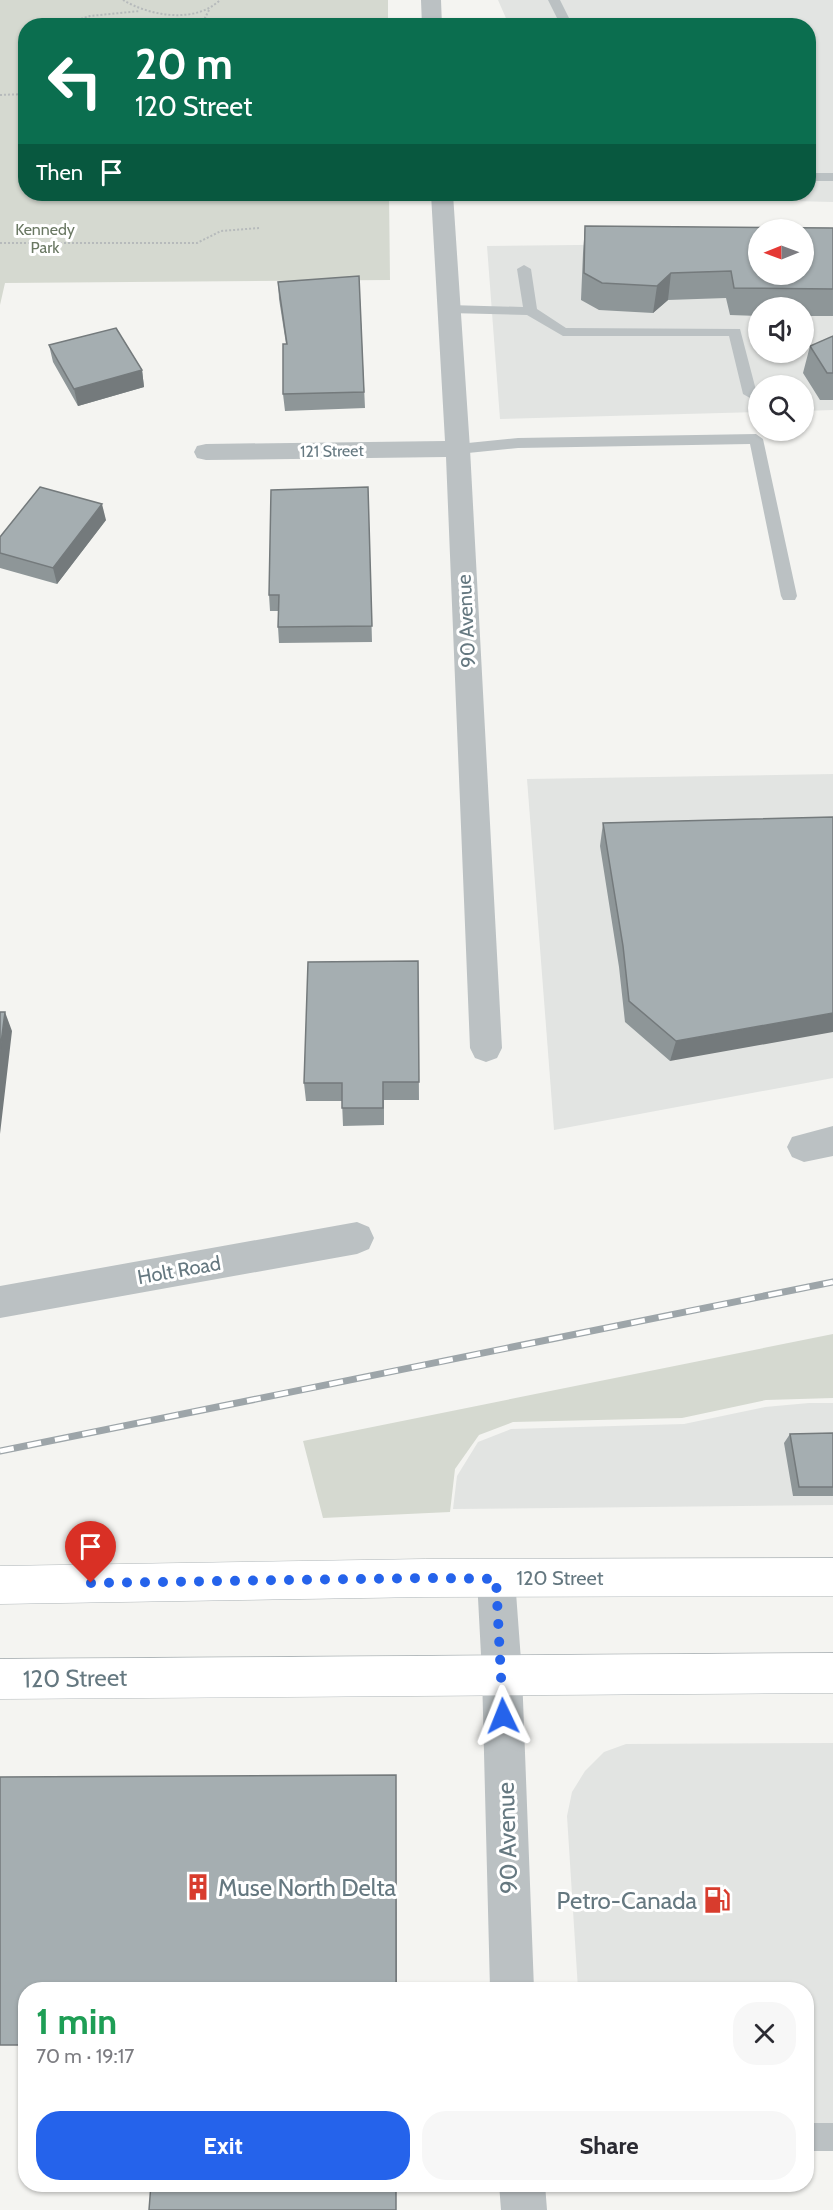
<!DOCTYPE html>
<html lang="en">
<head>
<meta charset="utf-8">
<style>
  body { margin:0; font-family:Cabin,sans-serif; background:#f7f7f7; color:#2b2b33; height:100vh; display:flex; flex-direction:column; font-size:22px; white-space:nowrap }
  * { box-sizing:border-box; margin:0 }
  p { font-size:20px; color:#7c7c81 }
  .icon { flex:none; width:33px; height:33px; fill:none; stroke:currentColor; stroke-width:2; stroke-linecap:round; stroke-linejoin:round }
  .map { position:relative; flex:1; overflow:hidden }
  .side { position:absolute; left:18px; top:1982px; width:796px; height:210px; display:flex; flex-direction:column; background:#fff; border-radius:24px; box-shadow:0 2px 4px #0004 }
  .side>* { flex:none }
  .top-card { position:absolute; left:18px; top:18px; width:798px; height:183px; border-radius:24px; box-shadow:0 2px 4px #0004; background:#0b6e4f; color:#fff; overflow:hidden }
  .needle { width:39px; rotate:269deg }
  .fabs { position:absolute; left:748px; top:219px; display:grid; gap:12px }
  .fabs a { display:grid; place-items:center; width:66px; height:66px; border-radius:50%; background:#fff; box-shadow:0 2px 4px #0004; font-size:30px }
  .pin { position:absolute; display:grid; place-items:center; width:51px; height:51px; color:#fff; margin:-62px -26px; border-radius:50% 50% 50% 0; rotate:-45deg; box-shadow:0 0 6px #0007 }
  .pin .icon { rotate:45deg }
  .me { position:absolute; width:66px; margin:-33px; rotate:358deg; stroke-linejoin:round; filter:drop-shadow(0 0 4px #0008) }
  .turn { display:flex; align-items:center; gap:21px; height:126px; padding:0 18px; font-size:27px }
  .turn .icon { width:78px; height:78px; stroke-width:2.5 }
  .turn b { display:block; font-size:42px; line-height:51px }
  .then { display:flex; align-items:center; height:57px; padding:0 18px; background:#0003; gap:12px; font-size:22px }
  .round { display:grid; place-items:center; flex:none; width:63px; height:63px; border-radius:24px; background:#f7f7f7 }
  .summary { display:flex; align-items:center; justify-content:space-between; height:102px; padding:0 18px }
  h1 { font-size:36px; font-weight:800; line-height:45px; color:#1e9e55 }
  .primary-button { display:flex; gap:12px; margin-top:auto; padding:12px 18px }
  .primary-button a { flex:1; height:69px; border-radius:24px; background:#2563eb; color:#fff; font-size:24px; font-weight:800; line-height:69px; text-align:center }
  .primary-button a+a { background:#f7f7f7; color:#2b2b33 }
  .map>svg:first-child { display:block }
  .built { fill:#e2e4e2; fill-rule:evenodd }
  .green { fill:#d5d9d0 }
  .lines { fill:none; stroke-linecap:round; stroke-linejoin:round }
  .secondary-casing { stroke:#aeb5b8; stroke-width:1 }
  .path { stroke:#b6babb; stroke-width:2; stroke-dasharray:2 2; stroke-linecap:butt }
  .service { fill:#bbc1c3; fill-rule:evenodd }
  .minor { fill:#bbc1c3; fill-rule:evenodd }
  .tertiary { fill:#bbc1c3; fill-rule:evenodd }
  .secondary { fill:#fff; fill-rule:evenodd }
  .rail-casing { stroke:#9da5a9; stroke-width:7 }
  .rail { stroke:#fff; stroke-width:4.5; stroke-dasharray:14; stroke-linecap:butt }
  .wall { fill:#8e9698 }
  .shaded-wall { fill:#747a7c }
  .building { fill:#a5aeb1; stroke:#747a7c; stroke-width:1.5; fill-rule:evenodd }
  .route { stroke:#2563eb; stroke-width:10; stroke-dasharray:0 18 }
  .labels { text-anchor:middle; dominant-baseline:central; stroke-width:6; stroke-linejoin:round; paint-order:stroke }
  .far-park-label { font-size:16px; fill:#6a7863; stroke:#fff }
  .far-street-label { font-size:16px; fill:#657880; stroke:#fff }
  .street-label { font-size:20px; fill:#657880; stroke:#fff }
  .near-street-label { font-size:24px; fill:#657880; stroke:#fff }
  .near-poi-label { font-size:24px; fill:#657880; stroke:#fff; text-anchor:start }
</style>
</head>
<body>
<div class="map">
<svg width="833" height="2210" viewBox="0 0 833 2210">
  <rect width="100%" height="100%" fill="#f4f4f1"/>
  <path class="built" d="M 498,0 L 833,0 L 833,202 L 584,196 L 583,194 L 808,194 L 808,26 L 509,25 Z
    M 833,242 L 833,410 L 804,411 L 804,386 L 759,386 L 759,412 L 500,419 L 487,246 L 759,243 L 759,274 L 804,274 ZM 759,308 L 804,308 L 804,352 L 759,352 Z
    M 833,774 L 833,1078 L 554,1130 L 527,779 Z
    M 809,1403 L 833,1403 L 833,1505 L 453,1509 L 457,1476 L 478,1442 L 511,1429 L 684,1424 L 765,1407 Z
    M 833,1743 L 833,2137 L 807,2137 L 807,1989 L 578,1989 L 567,1816 L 572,1792 L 585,1771 L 604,1752 L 626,1744 Z"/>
  <path class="green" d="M 0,0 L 388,0 L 388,25 L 26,26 L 26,194 L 389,194 L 390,280 L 5,283 L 0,305 Z
    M 833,1334 L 833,1398 L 766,1400 L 682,1418 L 513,1422 L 479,1435 L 455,1469 L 450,1512 L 323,1518 L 303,1441 Z"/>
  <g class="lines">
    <defs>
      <path id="secondary" d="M 833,1558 L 833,1596 L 425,1597 L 0,1604 L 0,1566 L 425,1559 Z
        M 833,1653 L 833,1693 L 0,1699 L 0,1659 Z"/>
    </defs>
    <use href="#secondary" class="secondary-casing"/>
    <path class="path" d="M 123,0 C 150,16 195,24 220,0
      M 58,26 L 90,16 L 140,11
      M 201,26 L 209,10
      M 0,95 L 26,94
      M 0,243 L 197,243 L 221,231 L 259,228"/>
    <path class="service" d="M 548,0 L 560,0 L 573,26 L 561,26 Z
      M 808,173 L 833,173 L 833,181 L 808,181 Z
      M 524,265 L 531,269 L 537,309 L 566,328 L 740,329 L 757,394 L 750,398 L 743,394 L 729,336 L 563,336 L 527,315 L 449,313 L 442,309 L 449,305 L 523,307 L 517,269 Z
      M 756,434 L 763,439 L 797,596 L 795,600 L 783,600 L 781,596 L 750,444 L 518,448 L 458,454 L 451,449 L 458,444 L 518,438 Z
      M 807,2123 L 833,2123 L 833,2151 L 807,2151 Z"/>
    <path class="minor" d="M 421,0 L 441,0 L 442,26 L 422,26 Z
      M 431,194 L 453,194 L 470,449 L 502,1048 L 497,1058 L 486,1062 L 475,1058 L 470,1048 L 446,457 L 206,460 L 197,458 L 194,452 L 197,446 L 206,444 L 445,441 Z
      M 833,1126 L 833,1156 L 804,1162 L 792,1157 L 787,1147 L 792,1137 Z
      M 357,1222 L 369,1227 L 374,1238 L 369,1249 L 357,1254 L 0,1318 L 0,1286 Z"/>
    <path class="tertiary" d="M 496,1560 L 510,1565 L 515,1579 L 522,1674 L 534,1989 L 490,1989 L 482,1674 L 477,1579 L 482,1565 Z
      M 499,2184 L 545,2184 L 547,2210 L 501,2210 Z"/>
    <use href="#secondary" class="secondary"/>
    <defs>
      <path id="rail" d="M 0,1451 L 833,1282"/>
    </defs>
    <use href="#rail" class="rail-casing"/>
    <use href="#rail" class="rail"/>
  </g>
  <path class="wall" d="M 585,226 L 833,228 L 833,316 L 804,316 L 804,308 L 759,308 L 759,316 L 730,315 L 726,298 L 668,300 L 653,313 L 599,310 L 581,300 L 583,253 Z
    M 359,276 L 365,408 L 285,411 L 283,394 L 286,344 L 279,299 L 278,282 Z
    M 833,336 L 833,400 L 820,400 L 803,373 L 810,346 Z
    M 49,345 L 142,370 L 144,387 L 78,406 L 53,362 Z
    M 368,487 L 372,642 L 279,643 L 278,627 L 278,611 L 270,611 L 269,595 Z
    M 106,520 L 57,584 L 0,568 L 0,537 Z
    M 833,817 L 670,1061 L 625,1022 L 619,967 L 600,846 L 603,823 Z
    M 418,961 L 419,1100 L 384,1100 L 384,1125 L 343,1126 L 342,1101 L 306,1101 L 304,1083 Z
    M 833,1433 L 833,1496 L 793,1496 L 784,1443 L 790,1434 Z"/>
  <path class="shaded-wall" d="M 671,273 L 668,300 L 653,313 L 657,286 Z
    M 142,370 L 144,387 L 78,406 L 74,389 Z
    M 102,504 L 106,520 L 57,584 L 53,568 Z
    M 5,1012 L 12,1031 L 0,1134 L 0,1051 Z
    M 833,1013 L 833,1032 L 670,1061 L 676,1041 Z
    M 396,1775 L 396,1784 L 397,1989 L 396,1989 Z"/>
  <path class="building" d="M 585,226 L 833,228 L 833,289 L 734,288 L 731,271 L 671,273 L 657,286 L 602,283 L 584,273 ZM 759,230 L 804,230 L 804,274 L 759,274 Z
    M 359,276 L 364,392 L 283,394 L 283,344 L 287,344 L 278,282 Z
    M 116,328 L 142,370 L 74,389 L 49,345 Z
    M 833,336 L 833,373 L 827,373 L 810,346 Z
    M 40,487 L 102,504 L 53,568 L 0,553 L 0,537 Z
    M 368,487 L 372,626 L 278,627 L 279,595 L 269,595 L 271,490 Z
    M 833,817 L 833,1013 L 676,1041 L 629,1001 L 623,946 L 603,823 Z
    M 418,961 L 419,1082 L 383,1082 L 383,1108 L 342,1108 L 342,1083 L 304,1083 L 308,962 Z
    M 0,1012 L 5,1012 L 0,1051 Z
    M 833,1433 L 833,1487 L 799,1487 L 790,1434 Z
    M 396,1775 L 396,1989 L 26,1989 L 26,2045 L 0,2045 L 0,1777 Z
    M 151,2184 L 396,2184 L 396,2210 L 149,2210 Z"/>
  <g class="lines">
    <path class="route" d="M 91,1583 L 425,1578 L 496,1579 L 503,1716"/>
  </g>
  <defs>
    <symbol id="building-bare" viewBox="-9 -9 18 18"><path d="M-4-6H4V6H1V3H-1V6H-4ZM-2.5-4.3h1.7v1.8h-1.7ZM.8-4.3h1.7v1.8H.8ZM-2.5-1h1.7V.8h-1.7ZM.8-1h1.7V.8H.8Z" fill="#d83c2d" stroke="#fff" stroke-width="2.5" paint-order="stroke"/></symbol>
    <symbol id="fuel-bare" viewBox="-9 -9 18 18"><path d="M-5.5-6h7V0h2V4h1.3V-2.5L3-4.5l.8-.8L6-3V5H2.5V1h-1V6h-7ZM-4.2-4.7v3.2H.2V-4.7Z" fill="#d83c2d" stroke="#fff" stroke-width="2.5" paint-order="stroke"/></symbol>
  </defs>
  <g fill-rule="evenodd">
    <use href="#building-bare" x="179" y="1868" width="38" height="38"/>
    <use href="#fuel-bare" x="698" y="1881" width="38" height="38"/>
  </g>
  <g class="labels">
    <g class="far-park-label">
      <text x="45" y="229">Kennedy<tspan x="45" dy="18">Park</tspan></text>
    </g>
    <g class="far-street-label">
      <text transform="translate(332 451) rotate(-1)">121 Street</text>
    </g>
    <g class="street-label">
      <text transform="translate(466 621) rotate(-93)">90 Avenue</text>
      <text transform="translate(179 1270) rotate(-10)">Holt Road</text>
      <text x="560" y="1578">120 Street</text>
    </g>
    <g class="near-street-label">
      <text transform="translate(75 1678) rotate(-1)">120 Street</text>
      <text transform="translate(507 1838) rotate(-92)">90 Avenue</text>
    </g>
    <g class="near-poi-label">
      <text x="218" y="1887">Muse North Delta</text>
      <text x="697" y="1900" text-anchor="end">Petro-Canada</text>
    </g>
  </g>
</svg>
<div class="fabs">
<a><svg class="needle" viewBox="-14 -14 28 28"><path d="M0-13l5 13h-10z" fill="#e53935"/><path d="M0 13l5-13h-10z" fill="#7c7c81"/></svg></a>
<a><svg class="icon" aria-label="sound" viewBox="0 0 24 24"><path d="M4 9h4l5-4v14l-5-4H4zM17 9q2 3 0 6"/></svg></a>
<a><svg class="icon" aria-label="search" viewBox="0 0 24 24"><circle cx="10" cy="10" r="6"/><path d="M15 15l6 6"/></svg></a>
</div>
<div class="pin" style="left:91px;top:1583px;background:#d93025"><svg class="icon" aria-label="arrive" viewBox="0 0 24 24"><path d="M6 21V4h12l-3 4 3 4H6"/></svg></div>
<svg class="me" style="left:503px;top:1716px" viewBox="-20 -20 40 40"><path d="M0-17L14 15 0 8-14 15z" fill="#2563eb" stroke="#fff" stroke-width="4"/></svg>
<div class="top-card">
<div class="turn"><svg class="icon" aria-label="left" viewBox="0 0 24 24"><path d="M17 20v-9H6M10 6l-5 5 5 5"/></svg><div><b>20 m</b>120 Street</div></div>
<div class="then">Then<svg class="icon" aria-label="arrive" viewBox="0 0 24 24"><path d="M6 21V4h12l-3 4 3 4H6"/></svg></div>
</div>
<section class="side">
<div class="summary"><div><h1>1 min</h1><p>70 m · 19:17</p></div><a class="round"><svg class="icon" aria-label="close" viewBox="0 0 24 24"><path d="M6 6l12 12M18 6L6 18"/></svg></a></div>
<div class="primary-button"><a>Exit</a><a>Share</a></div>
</section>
</div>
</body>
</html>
